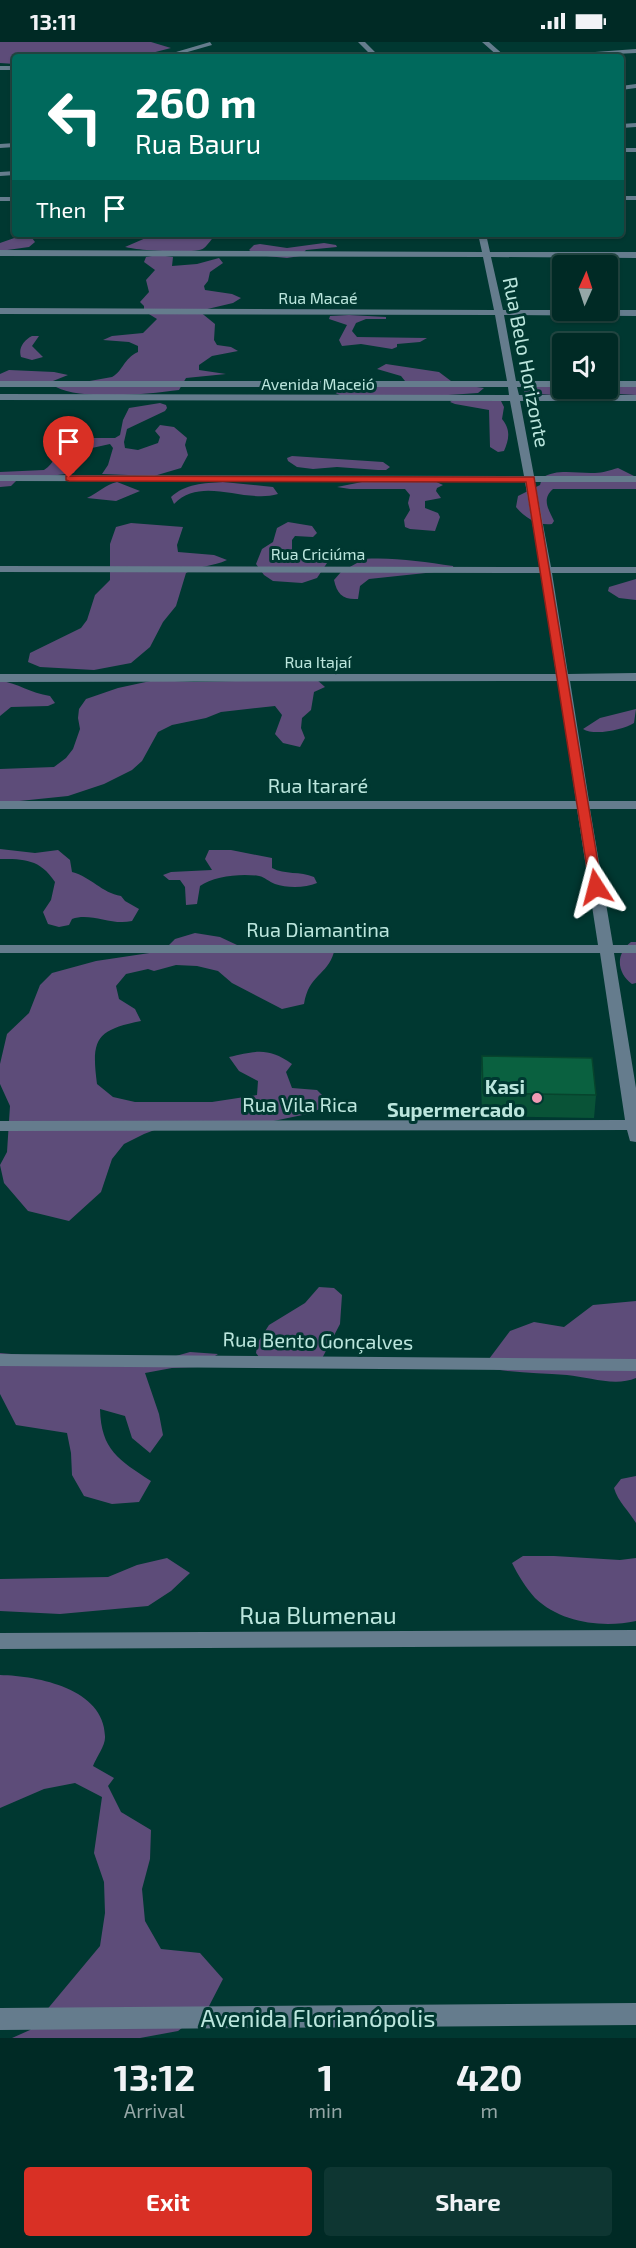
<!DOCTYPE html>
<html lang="en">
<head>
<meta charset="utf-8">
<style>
  body { margin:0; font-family:"Exo 2",sans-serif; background:#0e3632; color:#f1f3f6; height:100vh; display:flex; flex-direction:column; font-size:22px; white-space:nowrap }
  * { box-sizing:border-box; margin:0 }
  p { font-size:20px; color:#95a7a7 }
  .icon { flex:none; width:33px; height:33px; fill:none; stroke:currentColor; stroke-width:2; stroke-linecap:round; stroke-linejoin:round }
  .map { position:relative; height:1996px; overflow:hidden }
  .sheet { display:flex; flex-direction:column; background:#002a25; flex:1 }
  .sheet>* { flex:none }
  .hud { position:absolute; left:12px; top:12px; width:612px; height:183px; border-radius:6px; box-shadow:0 2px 4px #0004,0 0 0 2px #224642; background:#00695c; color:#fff; overflow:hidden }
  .needle { width:39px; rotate:3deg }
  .tools { position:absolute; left:552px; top:213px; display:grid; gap:12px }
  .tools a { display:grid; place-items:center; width:66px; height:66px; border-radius:6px; background:#002a25; box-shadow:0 2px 4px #0004,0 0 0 2px #224642; font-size:30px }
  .pin { position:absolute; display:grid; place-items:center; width:51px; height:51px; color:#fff; margin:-62px -26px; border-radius:50% 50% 50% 0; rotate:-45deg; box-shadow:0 0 6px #0007 }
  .pin .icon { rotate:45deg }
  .me { position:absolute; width:66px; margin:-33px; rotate:351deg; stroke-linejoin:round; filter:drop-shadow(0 0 4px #0008) }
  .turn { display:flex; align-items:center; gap:21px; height:126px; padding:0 24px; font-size:27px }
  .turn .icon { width:78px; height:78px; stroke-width:2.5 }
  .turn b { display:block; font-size:42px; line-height:51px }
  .then { display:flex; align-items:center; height:57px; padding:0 24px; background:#0003; gap:12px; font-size:22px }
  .eta { display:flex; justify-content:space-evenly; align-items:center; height:102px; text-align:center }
  .eta b { font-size:36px; font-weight:700; line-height:42px }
  .button { display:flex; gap:12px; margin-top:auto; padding:12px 24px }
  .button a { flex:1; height:69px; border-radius:6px; background:#d93025; color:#fff; font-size:24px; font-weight:700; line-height:69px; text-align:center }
  .button a+a { background:#0e3632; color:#f1f3f6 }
  .status { display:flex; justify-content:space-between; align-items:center; height:42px; padding:0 30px; background:#002a25; direction:ltr }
  .status svg { height:16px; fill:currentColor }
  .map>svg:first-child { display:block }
  .green { fill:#5d4c79 }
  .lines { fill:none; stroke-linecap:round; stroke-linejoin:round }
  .minor { fill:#657c8d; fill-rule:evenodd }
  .wall { fill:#095337 }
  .building { fill:#0a6140; stroke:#07442d; stroke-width:1.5 }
  .route { fill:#d93025; stroke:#8d1f18; stroke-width:1.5 }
  .poi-dot { fill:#f19ab4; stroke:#003831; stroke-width:2 }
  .labels { text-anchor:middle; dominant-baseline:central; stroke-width:6; stroke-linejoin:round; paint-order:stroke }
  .far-street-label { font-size:16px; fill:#bbe6dd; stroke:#003831 }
  .street-label { font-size:20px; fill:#bbe6dd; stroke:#003831 }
  .poi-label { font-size:20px; font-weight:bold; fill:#bbe6dd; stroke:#003831; text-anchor:end }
  .near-street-label { font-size:24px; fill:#bbe6dd; stroke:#003831 }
</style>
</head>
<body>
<div class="status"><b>13:11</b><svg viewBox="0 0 49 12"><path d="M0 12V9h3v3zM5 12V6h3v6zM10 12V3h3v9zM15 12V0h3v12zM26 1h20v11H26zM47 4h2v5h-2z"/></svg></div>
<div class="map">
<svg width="636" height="1996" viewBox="0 0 636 1996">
  <rect width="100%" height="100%" fill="#003831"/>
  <path class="green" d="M 0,0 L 151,0 L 171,6 L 136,15 L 15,15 L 15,22 L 0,21 Z
    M 155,192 L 216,192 C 212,196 208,203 204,206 C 196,213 136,208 125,205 Z
    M 20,194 L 32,196 L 35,200 L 29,205 L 0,209 L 0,201 Z
    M 324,201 L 336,203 L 337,205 L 306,208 L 300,214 L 287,216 L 256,213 L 249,208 L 254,203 L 260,202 L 287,206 Z
    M 158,213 L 173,215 L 172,224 L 197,222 L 219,216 L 223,221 L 210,230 L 208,239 L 204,244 L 205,248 L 232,252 L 241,256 L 233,261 L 199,269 L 215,282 L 214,298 L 217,303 L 231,305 L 238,309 L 212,314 L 199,323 L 199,328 L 226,332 L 186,336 L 179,348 C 148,352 84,359 56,345 L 112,335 C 124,328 123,317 138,310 L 138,304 L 129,300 L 103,298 L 112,294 L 143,291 L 157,277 L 144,269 L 144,264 L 140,260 L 149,250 L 146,238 L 155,228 L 144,220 L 146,215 Z
    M 349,273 L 386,275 L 386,277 L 366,277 L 356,281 L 352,289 L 357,295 L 427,296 L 420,300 L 397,302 L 397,305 L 392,307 L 361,302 L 342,304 L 339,298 L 347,283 L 329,277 L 330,274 Z
    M 32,294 L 39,294 L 32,304 L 43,315 L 32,318 L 21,315 C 18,306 24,298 32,294 Z
    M 386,322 L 439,330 L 455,342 L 484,346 L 478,351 L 419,355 L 342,354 L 331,349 L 335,344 L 405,339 L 401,334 L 377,327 Z
    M 9,328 L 54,330 L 68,333 L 53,339 L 0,340 L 0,332 Z
    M 530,343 L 562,343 L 562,346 L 636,344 L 636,353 L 581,350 L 553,353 L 524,351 L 524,347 Z
    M 454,357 L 501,359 L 504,365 L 502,377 C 511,388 509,397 504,409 L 498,410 L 490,405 L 489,368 L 455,362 L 450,360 Z
    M 160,361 L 166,363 L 167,366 L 165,369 L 127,387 L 124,400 L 125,406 L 138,408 L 158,401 L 160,395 L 155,389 L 160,383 L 174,385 L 187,396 L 185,403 L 188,413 L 181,426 L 154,434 L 102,432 L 108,423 L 113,406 L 110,402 L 74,410 L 73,420 L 76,426 L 74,431 L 17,438 L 11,444 L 0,445 L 0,430 L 44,428 C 55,421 57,409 67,402 L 68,383 L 74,381 L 85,385 L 78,389 L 79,396 L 115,396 L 120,393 L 123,378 L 129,366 Z
    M 292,414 L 383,420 L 390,425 L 386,428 L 378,428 L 337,425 L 313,427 L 297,425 L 288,419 L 287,416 Z
    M 618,426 L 636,435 L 636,447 L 553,447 C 541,457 549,468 554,479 L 552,482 C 538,484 524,475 516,465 L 518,454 L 540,443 L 542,436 C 557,426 578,432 595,431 C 603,431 610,428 618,426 Z
    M 432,438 L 443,443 L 437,446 L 436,449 L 441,456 L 425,459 L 425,466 L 438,471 L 440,475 L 435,489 L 410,487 L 405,485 L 404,478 L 410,468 L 408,461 L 410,453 L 405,447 L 350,447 L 337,445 L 362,440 Z
    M 117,440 L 140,449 L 116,459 L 87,456 C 98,451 105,443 117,440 Z
    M 223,440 L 273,445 L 278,452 C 244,462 202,433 174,462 L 171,455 C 185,442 204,441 223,440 Z
    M 288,480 L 312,484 L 317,491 L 313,495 L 295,494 L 292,498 L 292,509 L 302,518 L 327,521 L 317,536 L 302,541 L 273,539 L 264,533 L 256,522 L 262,507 L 273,500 L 277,486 Z
    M 131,481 L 183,485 L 177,503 L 178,510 L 214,513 L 227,518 C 213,525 199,523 186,531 L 176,564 L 163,580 L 150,605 L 131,621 L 94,628 L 40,625 L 28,620 L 30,611 L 81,586 L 87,578 L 95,553 L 110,538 L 110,502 L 116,485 Z
    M 364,517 C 394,515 423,520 453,524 L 454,528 L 369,537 L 360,544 L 358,557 C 343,558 337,552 334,538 L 341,530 Z
    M 636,537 L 636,558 L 619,556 L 608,549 L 609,545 Z
    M 316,637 L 325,645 L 314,650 L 311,668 L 302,676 L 301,686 L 305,696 L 300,705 L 283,701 L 275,692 L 282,673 L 275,664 L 221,670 L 206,676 L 172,683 L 158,690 L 142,719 L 132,728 L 104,742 L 68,754 L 0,761 L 0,727 L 54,725 L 66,716 L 73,707 L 80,687 L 78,676 L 79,667 L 86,657 L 118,646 L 155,638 L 194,640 Z
    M 0,639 C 18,641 30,651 50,654 L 55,661 L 48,664 L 11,665 L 0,674 Z
    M 636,667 L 634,681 C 623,688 594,694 583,687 L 600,676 Z
    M 0,807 L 35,811 L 58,808 L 70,818 L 72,830 C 91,835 102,851 121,854 L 125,859 L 139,867 L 132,879 C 111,884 91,870 72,877 L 69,883 L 59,885 L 48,882 L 43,870 L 51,858 L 55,840 C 40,817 24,817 0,817 Z
    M 209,808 L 231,808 L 272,816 L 272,826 C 285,833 300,829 314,835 L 317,841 C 305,846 287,846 275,842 C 269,840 265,835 259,834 C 242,831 213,834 200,844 L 197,862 L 186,863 L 185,845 L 180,838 L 169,838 L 163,833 L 171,830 L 212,828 L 205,817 Z
    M 195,891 L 220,895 L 237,903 L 334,910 C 327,934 309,932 304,962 L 282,967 L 232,941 L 218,929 L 197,924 L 176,923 L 154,929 L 148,927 L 126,932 L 116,944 L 119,957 L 135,967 L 141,979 C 96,988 91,997 97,1042 L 113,1055 L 135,1060 L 212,1060 L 257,1053 L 258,1039 L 239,1029 L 229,1015 C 256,1009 268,1005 292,1022 L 286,1030 L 292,1046 L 317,1048 L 330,1061 L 312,1071 L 259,1082 L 165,1084 L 144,1092 L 124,1102 L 112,1117 L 101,1150 L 69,1179 L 28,1169 L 4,1141 L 0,1123 L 7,1110 L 10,1064 L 0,1042 L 0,1022 L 7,992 L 29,971 L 40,943 L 52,931 L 96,919 L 163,909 L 175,897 Z
    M 631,900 L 636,900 L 636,941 L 632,942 C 617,931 615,912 631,900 Z
    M 319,1245 L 334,1246 L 342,1253 L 340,1282 L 317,1326 L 262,1319 L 256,1311 L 258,1300 L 269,1283 L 305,1261 Z
    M 636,1259 L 636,1336 C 615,1345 589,1335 567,1333 C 538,1331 511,1331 483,1325 L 510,1289 L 534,1280 L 564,1285 L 593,1263 Z
    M 190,1310 L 218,1312 L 198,1325 L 172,1326 L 145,1331 L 159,1372 L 163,1393 L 150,1411 L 132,1396 L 125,1374 L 100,1367 C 101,1408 119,1418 151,1439 L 139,1460 L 112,1462 L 84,1454 L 72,1433 L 71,1411 L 67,1391 L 16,1383 L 0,1352 L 0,1311 L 69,1317 L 176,1314 Z
    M 636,1434 L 636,1481 C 629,1469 618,1460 614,1446 L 621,1437 Z
    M 523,1514 L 554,1514 L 620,1518 L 636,1516 L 636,1579 C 603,1586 561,1581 535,1556 C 526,1546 518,1533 512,1521 Z
    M 167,1516 L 190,1531 L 171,1549 L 148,1564 L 60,1572 L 0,1569 L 0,1537 L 108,1535 L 137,1523 Z
    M 0,1633 C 39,1634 104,1647 105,1694 C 106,1703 96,1716 93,1724 L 114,1736 L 108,1744 L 121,1770 L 151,1788 L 150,1817 L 142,1847 L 145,1879 L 161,1907 L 200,1911 L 223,1937 L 208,1966 L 178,1989 L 140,1996 L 12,1996 L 30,1988 L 100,1904 L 105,1871 L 104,1840 L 94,1811 L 102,1755 L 75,1741 L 44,1747 L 0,1766 Z"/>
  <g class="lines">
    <path class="minor" d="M 210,0 L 212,3 L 170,15 L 159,15 Z
      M 358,0 L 365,0 L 380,15 L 373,15 Z
      M 482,0 L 489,0 L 506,15 L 499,15 Z
      M 636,7 L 636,11 L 551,15 L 554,13 Z
      M 0,24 L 15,24 L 15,28 L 0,28 Z
      M 636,42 L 636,46 L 621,48 L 621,44 Z
      M 636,81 L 636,85 L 621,86 L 621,82 Z
      M 15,101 L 15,105 L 0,106 L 0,102 Z
      M 621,106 L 636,106 L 636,110 L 621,110 Z
      M 15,129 L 15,133 L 0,134 L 0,130 Z
      M 621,154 L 636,154 L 636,158 L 621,158 Z
      M 0,155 L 15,155 L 15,159 L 0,159 Z
      M 478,192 L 486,192 L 490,210 L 636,210 L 636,216 L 491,215 L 503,268 L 636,268 L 636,274 L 504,273 L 516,339 L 562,339 L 562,345 L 517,345 L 519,353 L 636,353 L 636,359 L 520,359 L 534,434 L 636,434 L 636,440 L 535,440 L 551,525 L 636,525 L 636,531 L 552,531 L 568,632 L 636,631 L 636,639 L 570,639 L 589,759 L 636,759 L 636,767 L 590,767 L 613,903 L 636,903 L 636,911 L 614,911 L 636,1046 L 636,1100 L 630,1099 L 627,1088 L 0,1089 L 0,1079 L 625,1078 L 600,911 L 0,911 L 0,903 L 598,903 L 577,767 L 0,767 L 0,759 L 576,759 L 558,639 L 0,640 L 0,632 L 556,632 L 541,531 L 0,530 L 0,524 L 540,525 L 525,440 L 0,439 L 0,433 L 524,434 L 510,359 L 0,358 L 0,352 L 509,353 L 508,345 L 0,345 L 0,339 L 507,339 L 495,273 L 0,272 L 0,266 L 494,268 L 483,215 L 0,214 L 0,208 L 482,210 Z
      M 608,339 L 636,339 L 636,345 L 608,345 Z
      M 0,1312 L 636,1317 L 636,1329 L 0,1324 Z
      M 636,1588 L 636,1604 L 0,1607 L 0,1591 Z
      M 636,1961 L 636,1983 L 0,1988 L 0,1966 Z"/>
  </g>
  <path class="wall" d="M 482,1014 L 596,1053 L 594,1076 L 482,1074 L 481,1036 Z"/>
  <path class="building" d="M 482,1014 L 592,1016 L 596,1053 L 483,1051 Z"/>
  <path class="route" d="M 66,434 L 534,435 L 602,845 L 600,848 L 596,849 L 590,845 L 526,440 L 69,439 L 66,438 Z"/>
  <circle class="poi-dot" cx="537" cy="1056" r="6"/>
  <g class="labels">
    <g class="far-street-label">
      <text x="318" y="255">Rua Macaé</text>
      <text x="318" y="341">Avenida Maceió</text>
      <text x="318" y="511">Rua Criciúma</text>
      <text x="318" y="619">Rua Itajaí</text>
    </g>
    <g class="street-label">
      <text transform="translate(527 320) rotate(79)">Rua Belo Horizonte</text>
      <text x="318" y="743">Rua Itararé</text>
      <text x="318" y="887">Rua Diamantina</text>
      <text x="300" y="1062">Rua Vila Rica</text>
      <text transform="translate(318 1298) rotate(1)">Rua Bento Gonçalves</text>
    </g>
    <g class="poi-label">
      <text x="525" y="1044">Kasi<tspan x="525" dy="23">Supermercado</tspan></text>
    </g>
    <g class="near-street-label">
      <text x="318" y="1572">Rua Blumenau</text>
      <text x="318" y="1975">Avenida Florianópolis</text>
    </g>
  </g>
</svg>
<div class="tools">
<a><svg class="needle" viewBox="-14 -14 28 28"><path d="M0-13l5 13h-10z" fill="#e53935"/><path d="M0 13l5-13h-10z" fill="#95a7a7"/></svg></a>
<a><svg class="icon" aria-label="sound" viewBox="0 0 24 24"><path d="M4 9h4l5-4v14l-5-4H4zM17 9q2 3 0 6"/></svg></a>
</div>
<div class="pin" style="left:69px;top:436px;background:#d93025"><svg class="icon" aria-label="arrive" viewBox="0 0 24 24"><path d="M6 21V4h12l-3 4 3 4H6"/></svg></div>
<svg class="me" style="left:596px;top:845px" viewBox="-20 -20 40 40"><path d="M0-17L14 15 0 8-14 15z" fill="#d93025" stroke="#fff" stroke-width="4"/></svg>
<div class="hud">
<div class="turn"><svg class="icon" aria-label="left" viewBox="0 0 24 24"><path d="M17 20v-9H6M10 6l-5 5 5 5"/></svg><div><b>260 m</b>Rua Bauru</div></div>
<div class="then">Then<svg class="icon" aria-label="arrive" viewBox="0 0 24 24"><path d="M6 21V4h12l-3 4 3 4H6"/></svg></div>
</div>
</div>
<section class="sheet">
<div class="eta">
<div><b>13:12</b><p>Arrival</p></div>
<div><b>1</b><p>min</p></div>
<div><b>420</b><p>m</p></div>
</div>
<div class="button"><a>Exit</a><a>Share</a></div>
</section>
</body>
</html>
